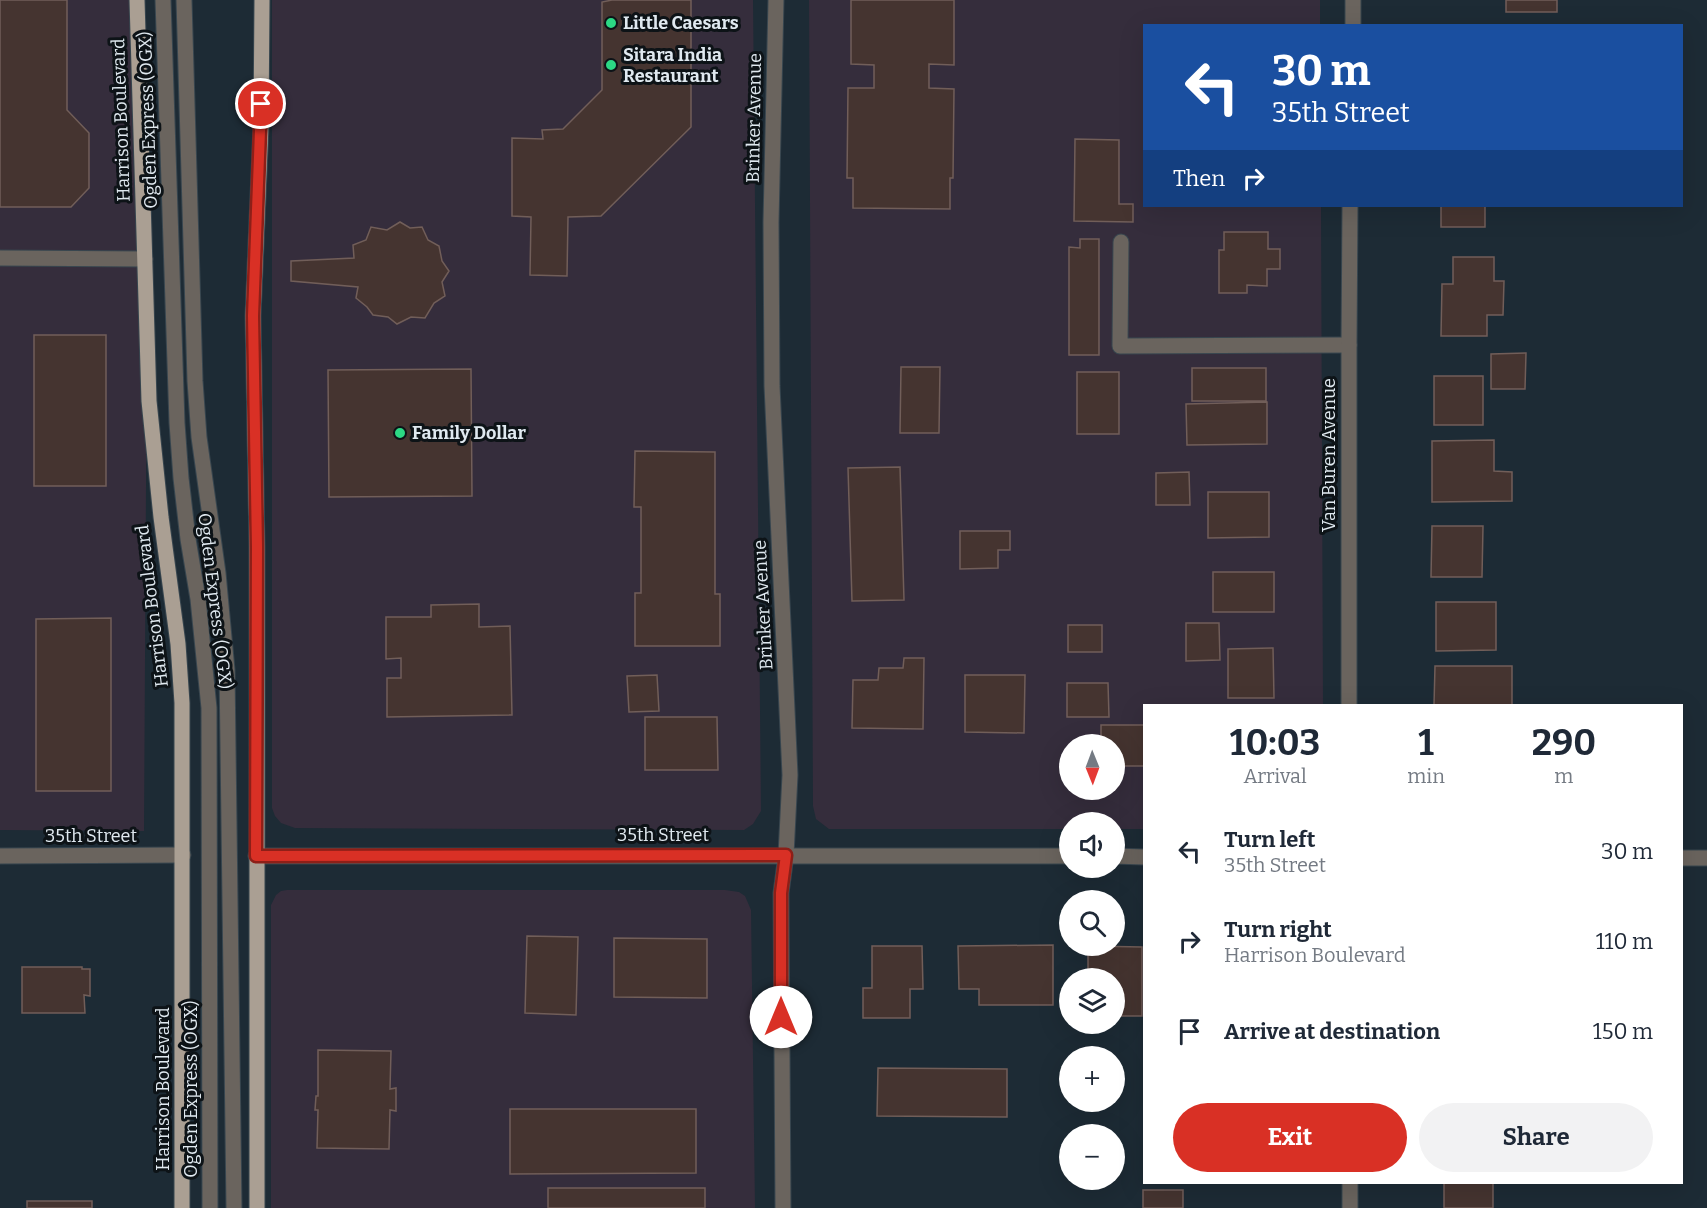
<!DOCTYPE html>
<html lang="en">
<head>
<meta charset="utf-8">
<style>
  body { margin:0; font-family:Bitter,serif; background:#f2f2f3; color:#1f2937; height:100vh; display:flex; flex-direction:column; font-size:22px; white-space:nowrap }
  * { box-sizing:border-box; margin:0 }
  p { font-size:20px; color:#747a83 }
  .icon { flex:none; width:33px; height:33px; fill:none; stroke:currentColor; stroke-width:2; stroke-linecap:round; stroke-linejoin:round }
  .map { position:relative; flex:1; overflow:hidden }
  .drawer { position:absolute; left:1143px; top:704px; width:540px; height:480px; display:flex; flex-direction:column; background:#fff; border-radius:0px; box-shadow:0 6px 24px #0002 }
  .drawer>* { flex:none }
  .hud { position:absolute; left:1143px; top:24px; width:540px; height:183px; border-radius:0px; box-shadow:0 6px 24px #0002; background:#1a4fa0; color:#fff; overflow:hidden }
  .needle { width:39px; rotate:179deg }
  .fabs { position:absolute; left:1059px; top:734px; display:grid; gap:12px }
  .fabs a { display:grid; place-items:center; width:66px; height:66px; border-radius:50%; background:#fff; box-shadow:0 6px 24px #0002; font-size:30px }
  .pin { position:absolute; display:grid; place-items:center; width:51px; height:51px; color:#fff; margin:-26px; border:3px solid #fff; border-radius:50%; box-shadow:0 2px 6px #0007 }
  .me { position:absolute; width:66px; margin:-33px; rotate:0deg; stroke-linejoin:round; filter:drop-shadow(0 0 4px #0008) }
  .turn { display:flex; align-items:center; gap:21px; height:126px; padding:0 30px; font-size:27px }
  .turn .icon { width:78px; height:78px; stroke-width:2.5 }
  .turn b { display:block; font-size:42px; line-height:51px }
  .then { display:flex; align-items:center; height:57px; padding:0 30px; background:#0003; gap:12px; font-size:22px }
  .eta { display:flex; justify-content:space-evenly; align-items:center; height:102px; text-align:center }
  .eta b { font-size:36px; font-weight:700; line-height:42px }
  .cta { display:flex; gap:12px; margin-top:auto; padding:12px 30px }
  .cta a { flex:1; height:69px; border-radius:36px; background:#d93025; color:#fff; font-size:24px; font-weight:700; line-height:69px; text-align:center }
  .cta a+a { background:#f2f2f3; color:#1f2937 }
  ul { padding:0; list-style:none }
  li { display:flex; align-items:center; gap:18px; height:90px; padding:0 30px }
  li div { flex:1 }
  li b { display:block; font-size:22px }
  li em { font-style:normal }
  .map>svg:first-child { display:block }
  .commercial { fill:#352d3c; fill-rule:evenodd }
  .building { fill:#453430; stroke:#715e59; stroke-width:1.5 }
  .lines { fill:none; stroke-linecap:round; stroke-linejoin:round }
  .service-casing { stroke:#38464f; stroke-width:17 }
  .minor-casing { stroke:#38464f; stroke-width:17 }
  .primary-casing { stroke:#38464f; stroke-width:17 }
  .service { stroke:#6a645e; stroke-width:15 }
  .minor { stroke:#6a645e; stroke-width:15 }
  .primary { stroke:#aa9f93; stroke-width:15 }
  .route-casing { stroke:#8d1f18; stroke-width:15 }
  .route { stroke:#d93025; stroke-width:10 }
  .poi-dot { fill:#2cd884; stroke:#0d1317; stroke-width:2 }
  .labels { text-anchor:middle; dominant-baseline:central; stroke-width:6; stroke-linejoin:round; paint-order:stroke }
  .poi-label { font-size:18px; font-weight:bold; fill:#e0e9f0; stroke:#0d1317; text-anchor:start }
  .street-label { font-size:18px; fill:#e0e9f0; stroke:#0d1317 }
</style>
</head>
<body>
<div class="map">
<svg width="1707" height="1208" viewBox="0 0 1707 1208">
  <rect width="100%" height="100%" fill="#1d2b35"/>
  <path class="commercial" d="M 0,0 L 132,0 L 147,316 L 144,831 L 0,830 Z
    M 272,0 L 753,0 L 761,811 L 753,824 L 744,830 L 295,828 L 281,823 L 275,816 L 272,808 Z
    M 809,0 L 1320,0 L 1320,25 L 1144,26 L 1144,206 L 1321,206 L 1323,705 L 1144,705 L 1144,829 L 1115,829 L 1114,822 L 1070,822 L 1069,829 L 829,829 L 816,819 L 813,806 ZM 1070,744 L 1114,744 L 1114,789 L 1070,789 Z
    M 287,890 L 725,890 L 739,892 L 745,896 L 751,910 L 755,1208 L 271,1208 L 271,905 L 276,895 L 281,891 Z"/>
  <path class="building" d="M 0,0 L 67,0 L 67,110 L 89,133 L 89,188 L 71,207 L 0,207 Z
    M 612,0 L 691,0 L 691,127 L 601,216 L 568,217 L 567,276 L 530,275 L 531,217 L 512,216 L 512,138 L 543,139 L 542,130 L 563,129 L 602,90 L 602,2 Z
    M 851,0 L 954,0 L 954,65 L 929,64 L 929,88 L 954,89 L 953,178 L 950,178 L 950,209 L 853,208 L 853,178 L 847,178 L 848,88 L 874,88 L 874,65 L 851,64 Z
    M 1506,0 L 1557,0 L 1557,12 L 1506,12 Z
    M 1075,139 L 1119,140 L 1119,204 L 1133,204 L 1133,222 L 1074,221 Z
    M 1441,206 L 1485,206 L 1485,227 L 1441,227 Z
    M 400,222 L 410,228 L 422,227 L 428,240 L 439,246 L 442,261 L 449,271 L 442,282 L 445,296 L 434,303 L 425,318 L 411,317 L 397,324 L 388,317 L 373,315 L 367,307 L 356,298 L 358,287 L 291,281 L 291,261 L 354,258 L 353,245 L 366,240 L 371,227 L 387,230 Z
    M 1224,232 L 1268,232 L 1268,249 L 1280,249 L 1280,269 L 1267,269 L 1267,286 L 1247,285 L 1247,293 L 1219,293 L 1219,250 L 1224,250 Z
    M 1080,239 L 1099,239 L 1099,355 L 1069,355 L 1069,247 L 1080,248 Z
    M 1453,257 L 1494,257 L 1494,281 L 1504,281 L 1503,315 L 1487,315 L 1487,336 L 1441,336 L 1442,284 L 1453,284 Z
    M 34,335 L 106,335 L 106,486 L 34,486 Z
    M 1526,353 L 1525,389 L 1491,389 L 1491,354 Z
    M 901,367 L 940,367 L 939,433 L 900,433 Z
    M 1192,368 L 1266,368 L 1266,401 L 1192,401 Z
    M 471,369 L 472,496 L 329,497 L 328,370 Z
    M 1077,372 L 1119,372 L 1119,434 L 1077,434 Z
    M 1434,376 L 1483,376 L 1483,425 L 1434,425 Z
    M 1267,402 L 1267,444 L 1187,445 L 1186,404 Z
    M 1494,440 L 1494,471 L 1512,472 L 1512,501 L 1432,502 L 1432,441 Z
    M 635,451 L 715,452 L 715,594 L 720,594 L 720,646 L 635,646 L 635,593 L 641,593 L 641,507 L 634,507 Z
    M 900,467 L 904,600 L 852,601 L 848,468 Z
    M 1189,472 L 1190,505 L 1156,505 L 1156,473 Z
    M 1208,492 L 1269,492 L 1269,537 L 1208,538 Z
    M 1432,526 L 1483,526 L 1482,577 L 1431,577 Z
    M 960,531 L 1010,531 L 1010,550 L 998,550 L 998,568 L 960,569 Z
    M 1213,572 L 1274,572 L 1274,612 L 1213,612 Z
    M 1436,602 L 1496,602 L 1496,650 L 1436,651 Z
    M 479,604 L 479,627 L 510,626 L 512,715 L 387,717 L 387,678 L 401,678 L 401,658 L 386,659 L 386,617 L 431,617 L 431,605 Z
    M 111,618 L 111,791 L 36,791 L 36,619 Z
    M 1186,623 L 1219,623 L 1220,660 L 1186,661 Z
    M 1068,625 L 1102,625 L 1102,652 L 1068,652 Z
    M 1273,648 L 1274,698 L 1228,698 L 1228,649 Z
    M 904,658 L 924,658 L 923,729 L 852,728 L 853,680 L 878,680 L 879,668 L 903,668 Z
    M 1435,666 L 1512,666 L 1512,705 L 1434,705 Z
    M 657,675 L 659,711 L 629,712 L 627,676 Z
    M 965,675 L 1025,675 L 1024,733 L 965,732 Z
    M 1067,683 L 1108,683 L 1109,717 L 1067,717 Z
    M 645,717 L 717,717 L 718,770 L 645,770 Z
    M 1101,725 L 1144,725 L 1144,766 L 1114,766 L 1114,744 L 1101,744 Z
    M 527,936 L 578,937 L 576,1015 L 525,1013 Z
    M 614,938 L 707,939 L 707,998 L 614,997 Z
    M 1053,945 L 1053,1005 L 979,1005 L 979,989 L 959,989 L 958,946 Z
    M 872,946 L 922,946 L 923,989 L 910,989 L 910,1018 L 863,1018 L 863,988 L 872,988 Z
    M 1088,946 L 1142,947 L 1142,1016 L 1114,1016 L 1114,978 L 1088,978 Z
    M 22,967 L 82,967 L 82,969 L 90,969 L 90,996 L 84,995 L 85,1013 L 22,1013 Z
    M 318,1050 L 391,1051 L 390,1089 L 396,1088 L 396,1111 L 390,1110 L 389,1149 L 317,1148 L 318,1110 L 315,1110 L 316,1096 L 318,1096 Z
    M 878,1068 L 1007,1069 L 1007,1117 L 877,1116 Z
    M 510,1109 L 696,1109 L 696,1173 L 510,1174 Z
    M 1444,1182 L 1493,1182 L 1493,1208 L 1444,1208 Z
    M 548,1188 L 705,1188 L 705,1208 L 548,1208 Z
    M 1143,1190 L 1183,1190 L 1183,1208 L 1143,1208 Z
    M 27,1201 L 92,1201 L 92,1208 L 27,1208 Z"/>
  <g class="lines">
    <defs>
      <path id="service" d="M 163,0 L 177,423 L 181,478 L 188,539 L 198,599 L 209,708 L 210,1208
        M 184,0 L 195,381 L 199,437 L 218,573 L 227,670 L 234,1208
        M 1121,242 L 1120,346 L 1349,345
        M 0,258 L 145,259"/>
      <path id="minor" d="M 776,0 L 771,222 L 772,386 L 790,775 L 786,855 L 781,893 L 783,1208
        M 1353,26 L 1353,0
        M 1349,705 L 1349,345 L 1350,206
        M 0,856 L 183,855
        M 256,856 L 1070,856
        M 1114,856 L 1144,857
        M 1682,858 L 1707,858
        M 1350,1182 L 1350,1208"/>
      <path id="primary" d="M 137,0 L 149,401 L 161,517 L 178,644 L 182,703 L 182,1208
        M 257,1208 L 257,547 L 253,316 L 261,125 L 262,0"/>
    </defs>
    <use href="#service" class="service-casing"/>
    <use href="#minor" class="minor-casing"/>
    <use href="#primary" class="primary-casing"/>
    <use href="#service" class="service"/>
    <use href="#minor" class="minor"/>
    <use href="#primary" class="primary"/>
  </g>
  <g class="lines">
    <defs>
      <path id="route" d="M 261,104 L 253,316 L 257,547 L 256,856 L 786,855 L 781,893 L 781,1017"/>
    </defs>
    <use href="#route" class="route-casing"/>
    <use href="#route" class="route"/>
  </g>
  <g class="poi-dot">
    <circle cx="611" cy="23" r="6"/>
    <circle cx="611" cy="65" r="6"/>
    <circle cx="400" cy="433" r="6"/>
  </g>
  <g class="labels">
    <g class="poi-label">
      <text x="623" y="23">Little Caesars</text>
      <text x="623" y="55">Sitara India<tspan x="623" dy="21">Restaurant</tspan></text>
      <text x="412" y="433">Family Dollar</text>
    </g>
    <g class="street-label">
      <text transform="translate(754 118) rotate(-89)">Brinker Avenue</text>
      <text transform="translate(121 120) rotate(-92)">Harrison Boulevard</text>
      <text transform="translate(148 120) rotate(-92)">Ogden Express (OGX)</text>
      <text transform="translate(1329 455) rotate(-90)">Van Buren Avenue</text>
      <text transform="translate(215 601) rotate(83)">Ogden Express (OGX)</text>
      <text transform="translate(763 605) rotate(-93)">Brinker Avenue</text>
      <text transform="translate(152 606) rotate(-97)">Harrison Boulevard</text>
      <text x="663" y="835">35th Street</text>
      <text x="91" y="836">35th Street</text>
      <text transform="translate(163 1089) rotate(-90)">Harrison Boulevard</text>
      <text transform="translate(191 1089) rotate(-90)">Ogden Express (OGX)</text>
    </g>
  </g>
</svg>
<div class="fabs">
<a><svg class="needle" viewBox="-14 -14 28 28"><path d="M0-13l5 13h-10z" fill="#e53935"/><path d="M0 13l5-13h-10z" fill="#747a83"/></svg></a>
<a><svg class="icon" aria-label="sound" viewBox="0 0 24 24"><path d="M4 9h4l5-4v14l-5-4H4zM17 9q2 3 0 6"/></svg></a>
<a><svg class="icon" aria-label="search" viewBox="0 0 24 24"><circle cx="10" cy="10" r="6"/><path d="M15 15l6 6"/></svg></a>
<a><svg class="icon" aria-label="layers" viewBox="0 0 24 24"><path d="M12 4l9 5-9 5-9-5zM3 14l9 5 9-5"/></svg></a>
<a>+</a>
<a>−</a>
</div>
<div class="pin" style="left:261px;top:104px;background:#d93025"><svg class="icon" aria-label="arrive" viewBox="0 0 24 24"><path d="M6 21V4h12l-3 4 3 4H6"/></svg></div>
<svg class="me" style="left:781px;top:1017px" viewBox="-20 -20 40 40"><circle r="19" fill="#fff"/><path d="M0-13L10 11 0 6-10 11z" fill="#d93025"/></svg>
<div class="hud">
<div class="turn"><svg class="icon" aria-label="left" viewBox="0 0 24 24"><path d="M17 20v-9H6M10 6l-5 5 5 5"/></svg><div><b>30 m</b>35th Street</div></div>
<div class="then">Then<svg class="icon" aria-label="right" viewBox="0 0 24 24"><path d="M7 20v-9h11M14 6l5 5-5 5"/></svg></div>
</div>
<section class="drawer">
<div class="eta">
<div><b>10:03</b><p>Arrival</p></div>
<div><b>1</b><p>min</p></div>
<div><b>290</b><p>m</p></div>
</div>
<ul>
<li><svg class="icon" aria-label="left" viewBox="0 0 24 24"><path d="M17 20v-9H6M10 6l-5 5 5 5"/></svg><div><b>Turn left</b><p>35th Street</p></div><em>30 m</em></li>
<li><svg class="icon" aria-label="right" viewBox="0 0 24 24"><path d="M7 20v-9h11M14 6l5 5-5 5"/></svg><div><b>Turn right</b><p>Harrison Boulevard</p></div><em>110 m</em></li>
<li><svg class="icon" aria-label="arrive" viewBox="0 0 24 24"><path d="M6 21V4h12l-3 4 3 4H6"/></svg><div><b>Arrive at destination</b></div><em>150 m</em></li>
</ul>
<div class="cta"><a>Exit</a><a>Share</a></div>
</section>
</div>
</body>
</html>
